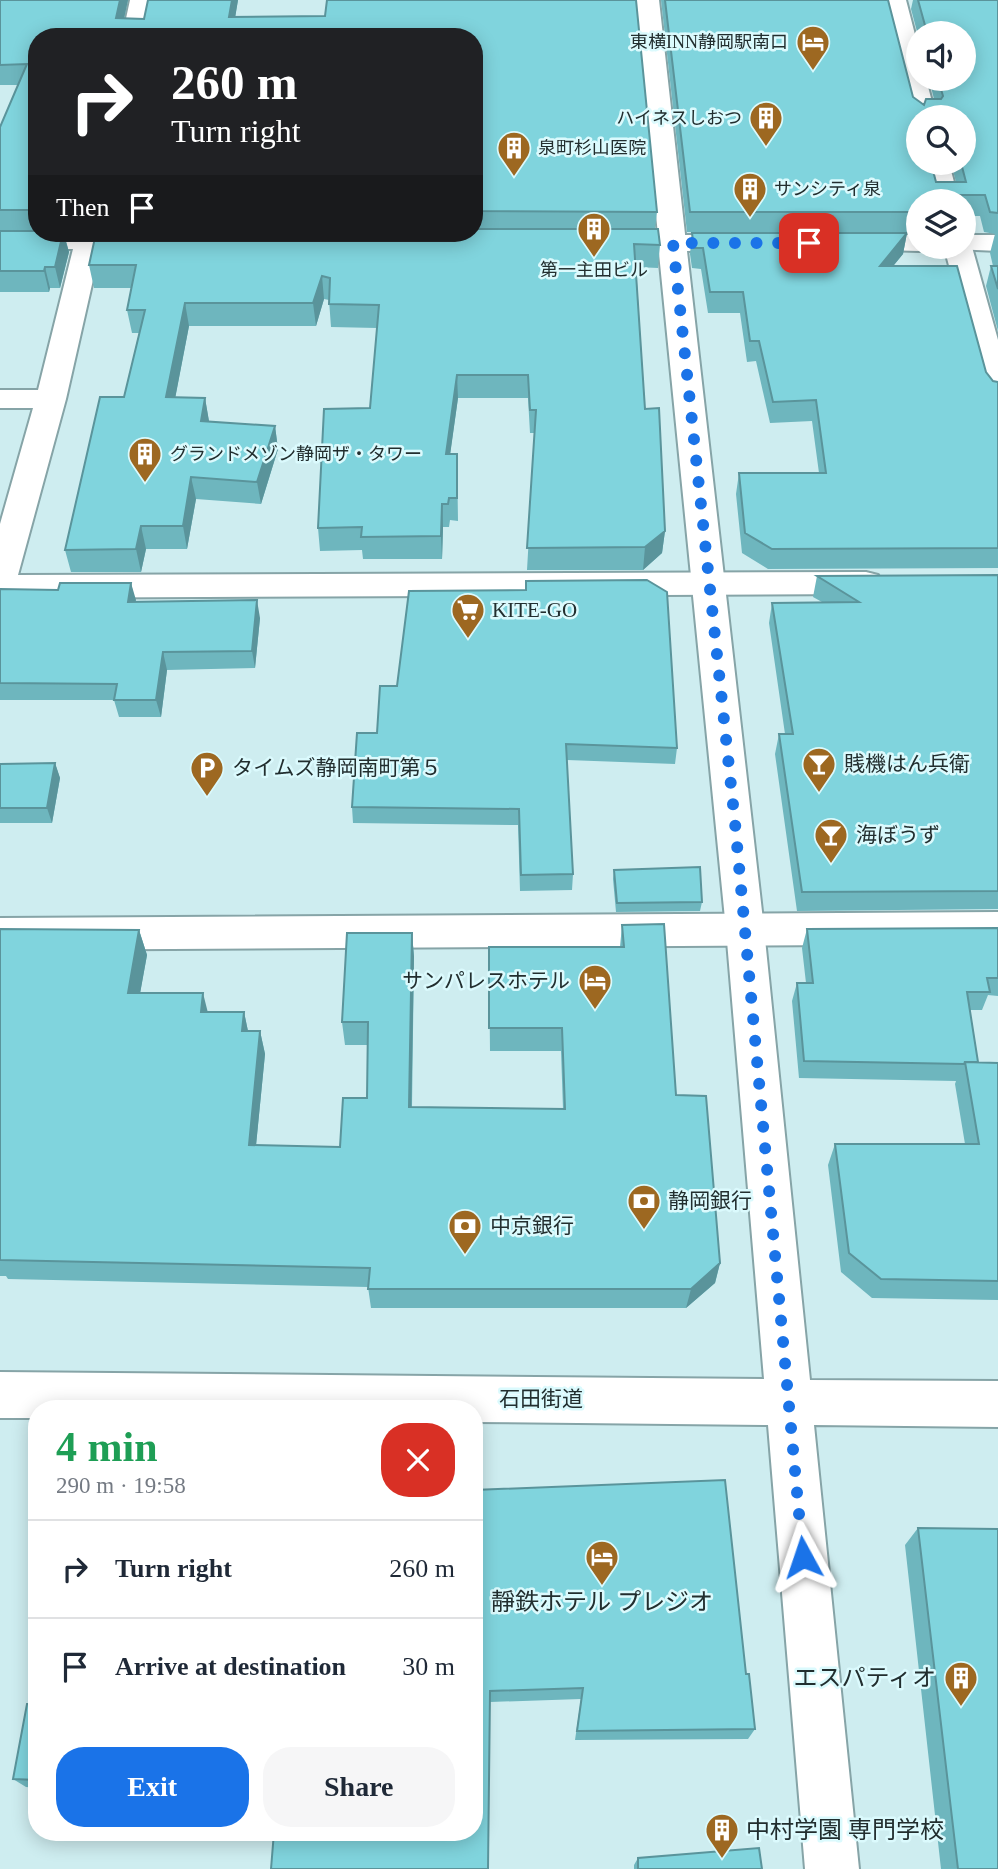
<!DOCTYPE html>
<html lang="en">
<head>
<meta charset="utf-8">
<style>
  body { margin:0; font-family:"Times New Roman","Noto Sans JP",serif; background:#f6f6f7; color:#1f2937; height:100vh; display:flex; flex-direction:column; font-size:26px; white-space:nowrap }
  * { box-sizing:border-box; margin:0 }
  p { font-size:23px; color:#747a83 }
  .icon { flex:none; width:38px; height:38px; fill:none; stroke:currentColor; stroke-width:2; stroke-linecap:round; stroke-linejoin:round }
  .map { position:relative; flex:1; overflow:hidden }
  .side { position:absolute; left:28px; top:1400px; width:455px; height:441px; display:flex; flex-direction:column; background:#fff; border-radius:28px; box-shadow:0 4px 18px #0003 }
  .side>* { flex:none }
  .banner { position:absolute; left:28px; top:28px; width:455px; height:214px; border-radius:28px; box-shadow:0 4px 18px #0003; background:#202124; color:#fff; overflow:hidden }
  .buttons { position:absolute; left:906px; top:21px; display:grid; gap:14px }
  .buttons a { display:grid; place-items:center; width:70px; height:70px; border-radius:50%; background:#fff; box-shadow:0 4px 18px #0003; font-size:35px }
  .pin { position:absolute; display:grid; place-items:center; width:60px; height:60px; color:#fff; margin:-30px; border-radius:14px; box-shadow:0 4px 10px #0006 }
  .me { position:absolute; width:77px; margin:-38px; rotate:355deg; stroke-linejoin:round; filter:drop-shadow(0 0 5px #0008) }
  .turn { display:flex; align-items:center; gap:24px; height:147px; padding:0 28px; font-size:32px }
  .turn .icon { width:91px; height:91px; stroke-width:2.5 }
  .turn b { display:block; font-size:49px; line-height:60px }
  .then { display:flex; align-items:center; height:66px; padding:0 28px; background:#0003; gap:14px; font-size:26px }
  .round { display:grid; place-items:center; flex:none; width:74px; height:74px; border-radius:28px; background:#f6f6f7 }
  .headline { display:flex; align-items:center; justify-content:space-between; height:119px; padding:0 28px }
  h1 { font-size:42px; font-weight:700; line-height:52px; color:#1e9e55 }
  .primary-button { display:flex; gap:14px; margin-top:auto; padding:14px 28px }
  .primary-button a { flex:1; height:80px; border-radius:28px; background:#1a73e8; color:#fff; font-size:28px; font-weight:700; line-height:80px; text-align:center }
  .primary-button a+a { background:#f6f6f7; color:#1f2937 }
  ul { padding:0; list-style:none }
  li { display:flex; align-items:center; gap:21px; height:98px; padding:0 28px; border-top:2px solid #e0e1e3 }
  li div { flex:1 }
  li b { display:block; font-size:26px }
  li em { font-style:normal }
  .map>svg:first-child { display:block }
  .lines { fill:none; stroke-linecap:round; stroke-linejoin:round }
  .street-casing { stroke:#86a4a7; stroke-width:4 }
  .secondary-casing { stroke:#86a4a7; stroke-width:4 }
  .street { fill:#fff; fill-rule:evenodd }
  .secondary { fill:#fff; fill-rule:evenodd }
  .wall { fill:#6eb6be; fill-rule:evenodd }
  .shaded-wall { fill:#5a949b }
  .building { fill:#80d4dd; stroke:#5a949b; stroke-width:2; fill-rule:evenodd }
  .route { stroke:#1a73e8; stroke-width:12; stroke-dasharray:0 21.6 }
  .labels { text-anchor:middle; dominant-baseline:central; stroke-width:5; stroke-linejoin:round; paint-order:stroke }
  .far-poi-label { font-size:18px; fill:#222e2f; stroke:#dbfafd; text-anchor:start }
  .poi-label { font-size:21px; fill:#222e2f; stroke:#dbfafd; text-anchor:start }
  .street-label { font-size:21px; fill:#222e2f; stroke:#dbfafd }
  .near-poi-label { font-size:24px; fill:#222e2f; stroke:#dbfafd }
</style>
</head>
<body>
<div class="map">
<svg width="998" height="1869" viewBox="0 0 998 1869">
  <rect width="100%" height="100%" fill="#ceedf0"/>
  <g class="lines">
    <defs>
      <path id="street" d="M 130,0 L 154,0 L 146,37 L 122,37 Z
        M 635,0 L 659,0 L 686,243 L 682,249 C 663,253 638,253 619,249 L 615,243 L 619,237 L 658,235 Z
        M 882,0 L 906,0 L 919,50 L 919,79 L 926,79 L 936,117 L 919,117 L 919,123 L 911,117 Z
        M 923,163 L 949,163 L 959,201 L 933,201 Z
        M 0,233 L 145,233 L 155,235 L 159,241 L 155,247 L 100,249 L 66,399 L 18,575 L 866,572 L 878,575 L 882,583 L 878,591 L 866,594 L 0,598 L 0,524 L 33,408 L 0,408 L 0,390 L 38,390 L 73,249 L 0,249 Z
        M 964,240 L 972,247 L 998,340 L 998,401 L 988,399 L 983,392 L 944,247 L 964,247 Z
        M 998,912 L 998,944 L 0,950 L 0,918 Z"/>
      <path id="secondary" d="M 672,235 L 745,235 L 755,237 L 759,243 L 755,249 L 687,251 L 764,929 L 810,1380 L 998,1381 L 998,1427 L 814,1425 L 859,1869 L 805,1869 L 768,1425 L 474,1422 L 474,1409 L 37,1409 L 37,1418 L 0,1418 L 0,1372 L 764,1379 L 726,929 L 658,243 L 662,237 Z
        M 854,235 L 919,235 L 919,247 L 930,247 L 919,251 L 844,249 L 840,243 L 844,237 Z
        M 964,235 L 998,235 L 998,251 L 954,249 L 953,247 L 964,247 Z"/>
    </defs>
    <use href="#street" class="street-casing"/>
    <use href="#secondary" class="secondary-casing"/>
    <use href="#street" class="street"/>
    <use href="#secondary" class="secondary"/>
  </g>
  <path class="wall" d="M 0,0 L 128,0 L 124,19 L 144,19 L 148,0 L 238,0 L 235,17 L 325,16 L 327,0 L 636,0 L 657,212 L 655,229 L 658,229 L 660,245 L 658,268 L 636,267 L 645,409 L 659,408 L 665,531 L 662,553 L 643,570 L 527,570 L 535,433 L 530,433 L 528,398 L 458,398 L 450,454 L 457,454 L 458,521 L 450,520 L 449,527 L 443,527 L 442,559 L 363,559 L 362,550 L 320,551 L 318,528 L 324,409 L 370,408 L 377,328 L 331,327 L 329,300 L 324,299 L 316,326 L 189,326 L 175,398 L 205,398 L 209,422 L 275,426 L 278,449 L 261,504 L 196,499 L 187,549 L 146,549 L 141,572 L 71,572 L 65,550 L 100,397 L 124,397 L 139,333 L 132,333 L 127,310 L 132,288 L 94,288 L 89,265 L 96,233 L 474,233 L 474,37 L 37,37 L 37,230 L 0,230 L 0,127 L 18,85 L 0,85 Z
    M 661,0 L 888,0 L 913,97 L 924,105 L 934,99 L 929,79 L 964,79 L 964,33 L 919,33 L 919,39 L 911,9 L 913,0 L 998,0 L 998,331 L 986,286 L 991,266 L 993,266 L 990,253 L 995,234 L 984,232 L 980,216 L 964,216 L 964,201 L 919,201 L 919,233 L 687,232 ZM 919,117 L 964,117 L 964,163 L 951,163 L 956,182 L 936,182 Z
    M 0,231 L 64,233 L 69,252 L 60,288 L 50,288 L 49,292 L 0,292 Z
    M 692,233 L 907,233 L 903,254 L 893,266 L 993,381 L 998,382 L 998,568 L 768,569 L 742,553 L 736,494 L 739,473 L 819,473 L 812,421 L 770,423 L 756,361 L 747,362 L 740,313 L 708,313 L 701,269 L 692,268 L 690,254 Z
    M 998,575 L 998,909 L 797,911 L 775,754 L 779,734 L 785,734 L 769,623 L 772,603 L 822,602 L 813,597 L 817,576 Z
    M 131,583 L 135,602 L 260,618 L 255,668 L 167,670 L 161,717 L 119,717 L 114,700 L 0,700 L 0,589 L 58,590 Z
    M 357,733 L 677,748 L 675,764 L 567,760 L 573,874 L 572,890 L 520,891 L 518,825 L 353,823 L 352,807 Z
    M 55,763 L 60,778 L 52,823 L 0,823 L 0,764 Z
    M 614,870 L 702,902 L 700,911 L 616,912 L 613,879 Z
    M 622,925 L 676,1095 L 720,1263 L 715,1283 L 686,1308 L 371,1308 L 368,1287 L 8,1279 L 6,1276 L 0,1276 L 0,929 L 139,930 L 147,955 L 140,993 L 208,1012 L 244,1012 L 248,1031 L 260,1031 L 265,1054 L 256,1145 L 340,1147 L 367,1098 L 368,1045 L 345,1045 L 342,1022 L 412,933 L 414,957 L 412,1107 L 563,1109 L 561,1051 L 490,1051 L 489,947 L 620,947 Z
    M 998,928 L 998,996 L 988,995 L 982,1010 L 970,1010 L 978,1062 L 998,1063 L 998,1300 L 872,1298 L 841,1272 L 828,1165 L 835,1144 L 965,1144 L 955,1084 L 956,1081 L 799,1078 L 792,1001 L 797,983 L 806,983 L 802,948 L 807,929 Z
    M 474,1490 L 746,1674 L 755,1729 L 748,1739 L 575,1740 L 581,1699 L 490,1702 L 474,1832 Z
    M 918,1528 L 998,1869 L 941,1869 L 905,1545 Z
    M 37,1704 L 37,1788 L 26,1787 L 13,1779 Z
    M 638,1858 L 762,1869 L 634,1869 L 634,1865 Z"/>
  <path class="shaded-wall" d="M 120,0 L 128,0 L 120,37 L 116,18 Z
    M 232,0 L 238,0 L 232,37 L 229,17 Z
    M 63,233 L 69,252 L 60,288 L 55,267 Z
    M 907,233 L 903,254 L 876,287 L 880,266 Z
    M 45,267 L 50,288 L 49,292 L 44,271 Z
    M 322,276 L 324,299 L 316,326 L 313,303 Z
    M 185,303 L 189,326 L 171,420 L 166,397 Z
    M 457,375 L 458,398 L 447,477 L 446,454 Z
    M 205,398 L 209,421 L 205,444 L 201,421 Z
    M 275,426 L 278,449 L 261,504 L 257,482 Z
    M 191,477 L 196,499 L 187,549 L 183,526 Z
    M 442,504 L 443,527 L 442,559 L 441,536 Z
    M 141,526 L 146,549 L 141,572 L 136,549 Z
    M 665,531 L 662,553 L 643,570 L 645,547 Z
    M 131,583 L 136,600 L 132,619 L 128,602 Z
    M 257,600 L 260,618 L 255,668 L 252,651 Z
    M 163,652 L 167,670 L 161,717 L 156,700 Z
    M 55,763 L 60,778 L 52,823 L 47,808 Z
    M 139,930 L 147,955 L 136,1016 L 128,993 Z
    M 412,933 L 414,957 L 411,1129 L 409,1107 Z
    M 203,993 L 209,1017 L 201,1012 Z
    M 244,1012 L 249,1036 L 242,1031 Z
    M 260,1031 L 265,1054 L 254,1166 L 249,1145 Z
    M 720,1263 L 715,1283 L 686,1308 L 691,1289 Z"/>
  <path class="building" d="M 0,0 L 120,0 L 116,18 L 144,19 L 148,0 L 232,0 L 229,17 L 325,16 L 327,0 L 636,0 L 657,212 L 474,211 L 474,37 L 37,37 L 37,210 L 0,210 L 0,127 L 27,64 L 0,65 Z
    M 665,0 L 888,0 L 913,97 L 924,105 L 926,99 L 941,99 L 943,96 L 938,79 L 964,79 L 964,33 L 926,33 L 926,29 L 918,0 L 998,0 L 998,213 L 990,212 L 985,195 L 939,195 L 933,201 L 919,201 L 919,212 L 690,212 ZM 919,117 L 964,117 L 964,163 L 961,163 L 966,182 L 936,182 L 931,163 L 919,163 Z
    M 474,229 L 658,229 L 660,245 L 634,244 L 645,409 L 659,408 L 665,531 L 645,547 L 527,548 L 536,410 L 530,410 L 528,375 L 457,375 L 446,454 L 457,454 L 457,498 L 449,498 L 448,504 L 442,504 L 441,536 L 361,537 L 362,527 L 318,528 L 324,409 L 370,408 L 379,305 L 329,304 L 330,278 L 322,276 L 313,303 L 185,303 L 166,397 L 205,398 L 201,421 L 275,426 L 257,482 L 191,477 L 183,526 L 141,526 L 136,549 L 65,550 L 100,397 L 124,397 L 145,310 L 127,310 L 136,265 L 89,265 L 96,233 L 474,233 Z
    M 0,231 L 37,231 L 37,233 L 63,233 L 55,267 L 45,267 L 44,271 L 0,271 Z
    M 692,233 L 907,233 L 880,266 L 957,266 L 986,372 L 993,381 L 998,382 L 998,548 L 772,549 L 745,533 L 739,473 L 826,473 L 816,400 L 773,402 L 759,341 L 750,341 L 743,292 L 710,292 L 703,248 L 694,248 Z
    M 991,266 L 998,266 L 998,289 Z
    M 998,575 L 998,891 L 802,892 L 779,734 L 793,734 L 772,603 L 859,602 L 817,576 Z
    M 647,580 L 667,592 L 677,748 L 566,744 L 573,874 L 521,875 L 519,809 L 352,807 L 357,733 L 377,733 L 380,686 L 397,686 L 409,591 L 526,590 L 526,581 Z
    M 60,583 L 131,583 L 128,602 L 257,600 L 252,651 L 163,652 L 156,700 L 114,700 L 117,684 L 0,683 L 0,589 L 58,590 Z
    M 55,763 L 47,808 L 0,808 L 0,764 Z
    M 700,867 L 702,902 L 617,903 L 614,870 Z
    M 664,924 L 676,1095 L 706,1096 L 720,1263 L 691,1289 L 368,1289 L 370,1268 L 0,1260 L 0,929 L 139,930 L 128,993 L 203,993 L 201,1012 L 244,1012 L 242,1031 L 260,1031 L 249,1145 L 340,1147 L 343,1098 L 367,1098 L 368,1022 L 342,1022 L 347,933 L 412,933 L 409,1107 L 565,1109 L 562,1028 L 489,1028 L 489,947 L 624,947 L 622,925 Z
    M 998,928 L 998,978 L 987,978 L 990,992 L 967,992 L 978,1062 L 965,1062 L 964,1064 L 804,1061 L 797,983 L 813,983 L 807,929 Z
    M 965,1062 L 998,1063 L 998,1281 L 881,1279 L 849,1253 L 835,1144 L 979,1144 Z
    M 725,1480 L 746,1674 L 749,1674 L 755,1729 L 577,1731 L 583,1688 L 490,1691 L 488,1869 L 271,1869 L 274,1832 L 474,1832 L 474,1490 Z
    M 918,1528 L 998,1529 L 998,1869 L 958,1869 Z
    M 27,1704 L 37,1704 L 37,1780 L 13,1779 Z
    M 759,1848 L 762,1869 L 638,1869 L 638,1858 Z"/>
  <g class="lines">
    <path class="route" d="M 803,1557 L 735,823 L 673,243 L 809,243"/>
  </g>
  <defs>
    <symbol id="hotel-pin" viewBox="-11 -11 22 30"><path d="M0 17L-7.5 6A9.5 9.5 0 1 1 7.5 6Z" fill="#9d6821" stroke="#dbfafd"/><path d="M-6-4.5h1.5V1H6V5H4.5V3h-9V5H-6ZM-4 0a1.8 1.8 0 1 1 3.6 0ZM.5 0V-2.5h3Q6-2.5 6 0Z" fill="#fff"/></symbol>
    <symbol id="building-pin" viewBox="-11 -11 22 30"><path d="M0 17L-7.5 6A9.5 9.5 0 1 1 7.5 6Z" fill="#9d6821" stroke="#dbfafd"/><path d="M-4-6H4V6H1V3H-1V6H-4ZM-2.5-4.3h1.7v1.8h-1.7ZM.8-4.3h1.7v1.8H.8ZM-2.5-1h1.7V.8h-1.7ZM.8-1h1.7V.8H.8Z" fill="#fff"/></symbol>
    <symbol id="supermarket-pin" viewBox="-11 -11 22 30"><path d="M0 17L-7.5 6A9.5 9.5 0 1 1 7.5 6Z" fill="#9d6821" stroke="#dbfafd"/><path d="M-6-5.5h2.5l.6 2H6L4.5 2H-2.5L-4.4-4H-6ZM-1.5 3.2a1.3 1.3 0 1 0 .1 0ZM3 3.2a1.3 1.3 0 1 0 .1 0Z" fill="#fff"/></symbol>
    <symbol id="bar-pin" viewBox="-11 -11 22 30"><path d="M0 17L-7.5 6A9.5 9.5 0 1 1 7.5 6Z" fill="#9d6821" stroke="#dbfafd"/><path d="M-6-5H6L.8 .8V4.5H3.5V6h-7V4.5H-.8V.8Z" fill="#fff"/></symbol>
    <symbol id="parking-pin" viewBox="-11 -11 22 30"><path d="M0 17L-7.5 6A9.5 9.5 0 1 1 7.5 6Z" fill="#9d6821" stroke="#dbfafd"/><path d="M-3.5-5.5H1a3.5 3.5 0 0 1 0 7H-1V5.5H-3.5ZM-1-3.4V-.6H.8a1.4 1.4 0 0 0 0-2.8Z" fill="#fff"/></symbol>
    <symbol id="bank-pin" viewBox="-11 -11 22 30"><path d="M0 17L-7.5 6A9.5 9.5 0 1 1 7.5 6Z" fill="#9d6821" stroke="#dbfafd"/><path d="M-6-4H6V4H-6ZM0-2.3a2.3 2.3 0 1 0 0 4.6a2.3 2.3 0 1 0 0-4.6Z" fill="#fff"/></symbol>
  </defs>
  <g fill-rule="evenodd">
    <use href="#hotel-pin" x="794" y="23" width="38" height="52"/>
    <use href="#building-pin" x="747" y="99" width="38" height="52"/>
    <use href="#building-pin" x="495" y="129" width="38" height="52"/>
    <use href="#building-pin" x="731" y="170" width="38" height="52"/>
    <use href="#building-pin" x="575" y="210" width="38" height="52"/>
    <use href="#building-pin" x="126" y="435" width="38" height="52"/>
    <use href="#supermarket-pin" x="449" y="591" width="38" height="52"/>
    <use href="#bar-pin" x="800" y="745" width="38" height="52"/>
    <use href="#parking-pin" x="188" y="749" width="38" height="52"/>
    <use href="#bar-pin" x="812" y="816" width="38" height="52"/>
    <use href="#hotel-pin" x="576" y="962" width="38" height="52"/>
    <use href="#bank-pin" x="625" y="1182" width="38" height="52"/>
    <use href="#bank-pin" x="446" y="1207" width="38" height="52"/>
    <use href="#hotel-pin" x="583" y="1538" width="38" height="52"/>
    <use href="#building-pin" x="942" y="1659" width="38" height="52"/>
    <use href="#building-pin" x="703" y="1811" width="38" height="52"/>
  </g>
  <g class="labels">
    <g class="far-poi-label">
      <text x="788" y="42" text-anchor="end">東横INN静岡駅南口</text>
      <text x="742" y="118" text-anchor="end">ハイネスしおつ</text>
      <text x="538" y="148">泉町杉山医院</text>
      <text x="774" y="189">サンシティ泉</text>
      <text x="594" y="270" text-anchor="middle">第一主田ビル</text>
      <text x="170" y="454">グランドメゾン静岡ザ・タワー</text>
    </g>
    <g class="poi-label">
      <text x="492" y="610">KITE-GO</text>
      <text x="844" y="764">賎機はん兵衛</text>
      <text x="232" y="768">タイムズ静岡南町第５</text>
      <text x="856" y="835">海ぼうず</text>
      <text x="570" y="981" text-anchor="end">サンパレスホテル</text>
      <text x="668" y="1201">静岡銀行</text>
      <text x="490" y="1226">中京銀行</text>
    </g>
    <g class="street-label">
      <text x="541" y="1399">石田街道</text>
    </g>
    <g class="near-poi-label">
      <text x="602" y="1602">靜鉄ホテル プレジオ</text>
      <text x="936" y="1678" text-anchor="end">エスパティオ</text>
      <text x="746" y="1830" text-anchor="start">中村学園 専門学校</text>
    </g>
  </g>
</svg>
<div class="buttons">
<a><svg class="icon" aria-label="sound" viewBox="0 0 24 24"><path d="M4 9h4l5-4v14l-5-4H4zM17 9q2 3 0 6"/></svg></a>
<a><svg class="icon" aria-label="search" viewBox="0 0 24 24"><circle cx="10" cy="10" r="6"/><path d="M15 15l6 6"/></svg></a>
<a><svg class="icon" aria-label="layers" viewBox="0 0 24 24"><path d="M12 4l9 5-9 5-9-5zM3 14l9 5 9-5"/></svg></a>
</div>
<div class="pin" style="left:809px;top:243px;background:#d93025"><svg class="icon" aria-label="arrive" viewBox="0 0 24 24"><path d="M6 21V4h12l-3 4 3 4H6"/></svg></div>
<svg class="me" style="left:803px;top:1557px" viewBox="-20 -20 40 40"><path d="M0-17L14 15 0 8-14 15z" fill="#1a73e8" stroke="#fff" stroke-width="4"/></svg>
<div class="banner">
<div class="turn"><svg class="icon" aria-label="right" viewBox="0 0 24 24"><path d="M7 20v-9h11M14 6l5 5-5 5"/></svg><div><b>260 m</b>Turn right</div></div>
<div class="then">Then<svg class="icon" aria-label="arrive" viewBox="0 0 24 24"><path d="M6 21V4h12l-3 4 3 4H6"/></svg></div>
</div>
<section class="side">
<div class="headline"><div><h1>4 min</h1><p>290 m · 19:58</p></div><a class="round" style="background:#d93025;color:#fff"><svg class="icon" aria-label="close" viewBox="0 0 24 24"><path d="M6 6l12 12M18 6L6 18"/></svg></a></div>
<ul>
<li><svg class="icon" aria-label="right" viewBox="0 0 24 24"><path d="M7 20v-9h11M14 6l5 5-5 5"/></svg><div><b>Turn right</b></div><em>260 m</em></li>
<li><svg class="icon" aria-label="arrive" viewBox="0 0 24 24"><path d="M6 21V4h12l-3 4 3 4H6"/></svg><div><b>Arrive at destination</b></div><em>30 m</em></li>
</ul>
<div class="primary-button"><a>Exit</a><a>Share</a></div>
</section>
</div>
</body>
</html>
